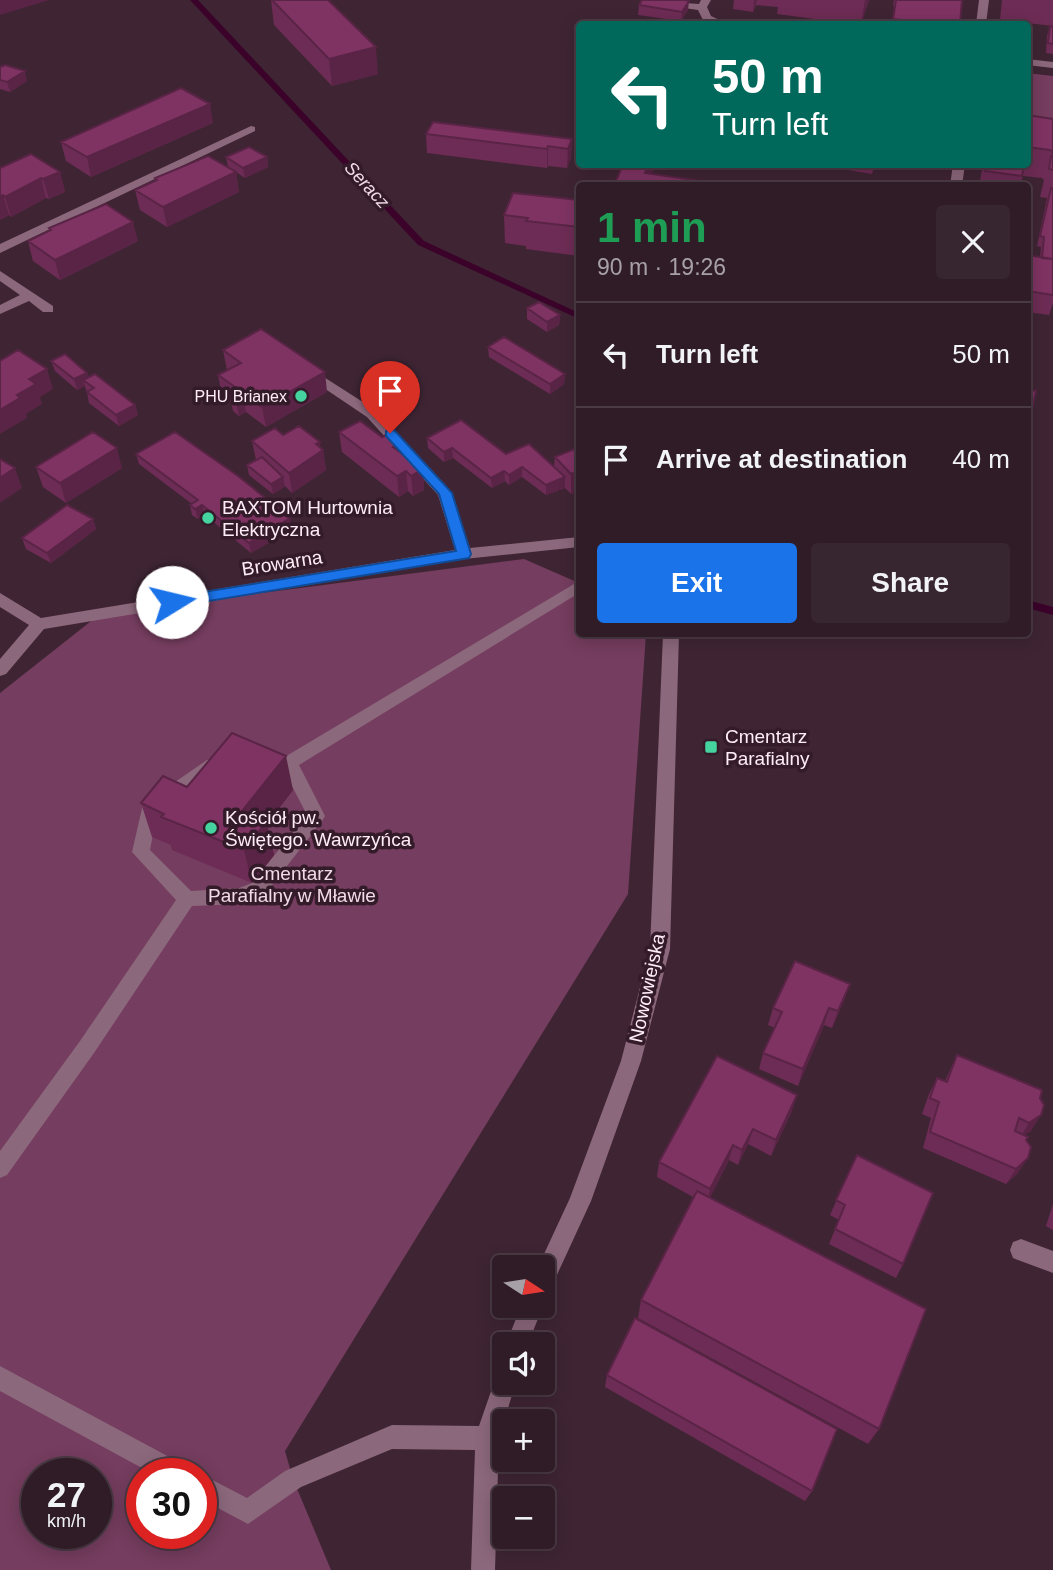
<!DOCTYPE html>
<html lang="en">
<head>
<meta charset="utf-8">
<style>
  body { margin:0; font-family:Helvetica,sans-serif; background:#37252f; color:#f1f3f6; height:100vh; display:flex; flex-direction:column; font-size:26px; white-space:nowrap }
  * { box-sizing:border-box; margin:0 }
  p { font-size:23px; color:#a7a1a7 }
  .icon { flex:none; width:38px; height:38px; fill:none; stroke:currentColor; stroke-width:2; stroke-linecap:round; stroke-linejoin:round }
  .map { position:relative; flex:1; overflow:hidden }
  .sheet { position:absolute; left:576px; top:182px; width:455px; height:455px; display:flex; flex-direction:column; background:#2f1c27; border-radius:7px; box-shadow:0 4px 18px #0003,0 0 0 2px #4a3a44 }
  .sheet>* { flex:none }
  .banner { position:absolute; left:576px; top:21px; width:455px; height:147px; border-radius:7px; box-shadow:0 4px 18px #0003,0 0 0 2px #4a3a44; background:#00695c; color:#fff; overflow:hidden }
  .needle { width:46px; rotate:102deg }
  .tools { position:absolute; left:492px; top:1255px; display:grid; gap:14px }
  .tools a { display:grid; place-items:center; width:63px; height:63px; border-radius:7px; background:#2f1c27; box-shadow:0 4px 18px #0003,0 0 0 2px #4a3a44; font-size:35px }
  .speed { position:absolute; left:21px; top:1458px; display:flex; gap:14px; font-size:35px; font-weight:700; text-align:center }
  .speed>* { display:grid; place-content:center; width:91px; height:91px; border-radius:50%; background:#2f1c27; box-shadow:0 4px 18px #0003,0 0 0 2px #4a3a44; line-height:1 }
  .speed small { font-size:18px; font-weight:400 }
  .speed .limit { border:10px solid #d22; background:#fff; color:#111 }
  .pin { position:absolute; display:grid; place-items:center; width:60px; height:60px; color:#fff; margin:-72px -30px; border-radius:50% 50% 50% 0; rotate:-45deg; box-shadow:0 0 7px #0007 }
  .pin .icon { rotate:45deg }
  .me { position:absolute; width:77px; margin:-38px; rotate:81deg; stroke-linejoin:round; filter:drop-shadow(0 0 5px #0008) }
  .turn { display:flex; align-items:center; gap:24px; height:147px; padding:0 21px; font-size:32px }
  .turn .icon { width:91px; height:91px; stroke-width:2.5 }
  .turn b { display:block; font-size:49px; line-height:60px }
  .round { display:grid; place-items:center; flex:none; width:74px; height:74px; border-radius:7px; background:#37252f }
  .head { display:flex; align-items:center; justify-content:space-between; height:119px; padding:0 21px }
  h1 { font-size:42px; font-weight:700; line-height:52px; color:#1e9e55 }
  .cta { display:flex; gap:14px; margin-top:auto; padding:14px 21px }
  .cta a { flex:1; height:80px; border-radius:7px; background:#1a73e8; color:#fff; font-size:28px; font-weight:700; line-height:80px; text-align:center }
  .cta a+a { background:#37252f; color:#f1f3f6 }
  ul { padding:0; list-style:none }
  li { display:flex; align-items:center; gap:21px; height:105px; padding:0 21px; border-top:2px solid #4a3a44 }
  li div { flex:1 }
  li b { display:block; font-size:26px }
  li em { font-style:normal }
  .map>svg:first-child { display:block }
  .green { fill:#753d5f; fill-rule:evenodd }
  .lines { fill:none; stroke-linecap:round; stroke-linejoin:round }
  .stream { fill:#3b032a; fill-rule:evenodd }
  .minor { fill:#8c687c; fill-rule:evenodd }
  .wall { fill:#6d2c55 }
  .shaded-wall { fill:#592445 }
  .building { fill:#7f3363; stroke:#592445; stroke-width:2 }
  .route { fill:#1a73e8; stroke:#114b97; stroke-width:2 }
  .poi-dot { fill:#45d49f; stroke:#341b2a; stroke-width:2.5 }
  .labels { text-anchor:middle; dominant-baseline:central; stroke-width:7; stroke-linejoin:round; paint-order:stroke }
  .far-poi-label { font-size:16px; fill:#feecf6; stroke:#341b2a; text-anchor:end }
  .far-water-label { font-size:18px; font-style:italic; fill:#f3dce9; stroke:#341b2a }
  .poi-label { font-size:19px; fill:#feecf6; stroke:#341b2a; text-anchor:start }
  .street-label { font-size:19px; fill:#feecf6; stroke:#341b2a }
  .park-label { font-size:19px; fill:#f2dbe8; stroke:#341b2a }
</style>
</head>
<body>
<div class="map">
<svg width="1053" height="1570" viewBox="0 0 1053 1570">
  <rect width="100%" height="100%" fill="#3f2534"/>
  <path class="green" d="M 1027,73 L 1053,76 L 1053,126 L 1027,122 Z
    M 524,559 L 579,583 L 579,634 L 646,634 L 628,894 L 285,1451 L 293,1479 L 331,1570 L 0,1570 L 0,693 L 100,614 ZM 37,1474 L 96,1474 L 96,1533 L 37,1533 ZM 142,1474 L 201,1474 L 201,1533 L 142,1533 Z"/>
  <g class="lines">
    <path class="stream" d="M 190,0 L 198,0 L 424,241 L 579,313 L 579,319 L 418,245 Z
      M 1027,600 L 1053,607 L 1053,615 L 1027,608 Z"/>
    <path class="minor" d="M 644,0 L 699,4 L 701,0 L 711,0 L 707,7 L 711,16 L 728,24 L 715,24 L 703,20 L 698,10 L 649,3 Z
      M 979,0 L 989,0 L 986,24 L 976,24 Z
      M 1027,59 L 1053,62 L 1053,68 L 1027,65 Z
      M 251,126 L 255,127 L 255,131 L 0,253 L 0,244 Z
      M 953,164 L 965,164 L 962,186 L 950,186 Z
      M 0,271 L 53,306 L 53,312 L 43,312 L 29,301 L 0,314 L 0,305 L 20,295 L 0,281 Z
      M 308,367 L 377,411 L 450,490 L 470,548 L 579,537 L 579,547 L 464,559 L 44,629 L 6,674 L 0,676 L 0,659 L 29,625 L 0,607 L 0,593 L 41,618 L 455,550 L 438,495 L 367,417 L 303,374 L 301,371 Z
      M 579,581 L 579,593 L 299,765 L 325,816 L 322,821 L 266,893 L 241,904 L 192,906 L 94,1053 L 7,1175 L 0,1178 L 0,1151 L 80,1041 L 176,900 L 132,852 L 143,804 L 207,760 L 219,760 L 222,765 L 219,770 L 157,813 L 150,850 L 191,891 L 239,888 L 252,883 L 307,815 L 280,763 L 283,758 Z
      M 663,634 L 679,634 L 670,949 L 641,1061 L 591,1201 L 550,1290 L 542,1293 L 542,1267 L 538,1267 L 570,1198 L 621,1061 L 650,949 Z
      M 1021,1239 L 1053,1251 L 1053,1273 L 1013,1258 L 1010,1250 L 1013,1242 Z
      M 542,1304 L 543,1306 L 528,1344 L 506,1344 L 521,1306 Z
      M 0,1366 L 186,1466 L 190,1474 L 153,1474 L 0,1391 Z
      M 504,1371 L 504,1382 L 516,1382 L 499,1438 L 495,1570 L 471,1570 L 475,1450 L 392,1449 L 301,1487 L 248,1524 L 201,1499 L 201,1474 L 247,1498 L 285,1471 L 392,1425 L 479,1426 L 497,1374 Z"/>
  </g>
  <path class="wall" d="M 271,0 L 328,0 L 378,74 L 332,86 L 274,25 Z
    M 734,0 L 869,0 L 861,24 L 853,24 L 777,14 L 778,7 L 756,5 L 753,12 L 733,9 Z
    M 894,0 L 962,0 L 960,24 L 891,24 L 895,6 L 893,6 Z
    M 1002,0 L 1053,0 L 1053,26 L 1000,20 Z
    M 639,5 L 688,10 L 681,21 L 638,15 Z
    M 1050,26 L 1053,27 L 1053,54 L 1046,53 L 1047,36 Z
    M 0,67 L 27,81 L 10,92 L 0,89 Z
    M 1027,115 L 1053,119 L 1053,303 L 1049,315 L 1027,312 L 1027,255 L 1040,257 L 1041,247 L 1037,246 L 1047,198 L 1040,197 L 1044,180 L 1042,178 L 1023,176 L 1020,186 L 979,186 L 983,164 L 1027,164 Z
    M 213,123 L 91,177 L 66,161 L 61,142 Z
    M 426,134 L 572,139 L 571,158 L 567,168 L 548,166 L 547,168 L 427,153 Z
    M 226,157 L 267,157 L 268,167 L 245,178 L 228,167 Z
    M 812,164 L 875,164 L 872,174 Z
    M 0,168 L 60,172 L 65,192 L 49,199 L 46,198 L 11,217 L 9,215 L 0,220 Z
    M 236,172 L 239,192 L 167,227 L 140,210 L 135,190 L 155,181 L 155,178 Z
    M 579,200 L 579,256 L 526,249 L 526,246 L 505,243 L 504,215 Z
    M 49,228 L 138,241 L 60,280 L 33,261 L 28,241 L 50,231 Z
    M 527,308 L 560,315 L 559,325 L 547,332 L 527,319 Z
    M 488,347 L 565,374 L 564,384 L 550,394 L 489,357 Z
    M 223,350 L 327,392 L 266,427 L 246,412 L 239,416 L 233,411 L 231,402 L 222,395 L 218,375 L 227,370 Z
    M 51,361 L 89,377 L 135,405 L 138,415 L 119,426 L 89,403 L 87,392 L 88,392 L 86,390 L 85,386 L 77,390 L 55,371 Z
    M 339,432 L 403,454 L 423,469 L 424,490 L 413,496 L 408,491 L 399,497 L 342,452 Z
    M 283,435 L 323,450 L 326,470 L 292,493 L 285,486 L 273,494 L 249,475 L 247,465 L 256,460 L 252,441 Z
    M 427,438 L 506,454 L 554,467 L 555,457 L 579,447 L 579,491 L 571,494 L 565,488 L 546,495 L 522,477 L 509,485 L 505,481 L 492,488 L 453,458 L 444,462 L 428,448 Z
    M 136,454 L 292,529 L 251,553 L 205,515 L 198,519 L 192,515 L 190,505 L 192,504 L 139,464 Z
    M 36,467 L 122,468 L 66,503 L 43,487 Z
    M 93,519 L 96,529 L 51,563 L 26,549 L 22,538 Z
    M 187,787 L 293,790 L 267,824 L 274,855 L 252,883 L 172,850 L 171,845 L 152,837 L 141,803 Z
    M 850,984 L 832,1028 L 824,1025 L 798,1086 L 759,1069 L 763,1053 L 775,1028 L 768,1025 L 773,1008 Z
    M 957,1055 L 1042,1090 L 1031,1131 L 1024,1135 L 1026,1140 L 1018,1173 L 1006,1184 L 923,1148 L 931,1118 L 922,1114 L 929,1094 L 937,1078 L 945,1081 Z
    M 792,1111 L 771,1156 L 748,1144 L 738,1165 L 729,1160 L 710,1197 L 879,1429 L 868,1444 L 638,1318 L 641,1300 L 693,1197 L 657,1177 L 659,1162 Z
    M 857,1155 L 903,1264 L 896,1278 L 829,1244 L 839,1220 L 830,1215 Z
    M 1053,1204 L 1053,1230 L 1046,1226 Z
    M 607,1375 L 812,1491 L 805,1501 L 605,1387 Z"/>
  <path class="shaded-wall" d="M 0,0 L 49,0 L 0,15 Z
    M 754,0 L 757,0 L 753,12 Z
    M 865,0 L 869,0 L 861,24 Z
    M 689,1 L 688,10 L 681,21 L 682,12 Z
    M 376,47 L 378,74 L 332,86 L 329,59 Z
    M 25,71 L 27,81 L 10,92 L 7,82 Z
    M 210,104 L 213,123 L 91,177 L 87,157 Z
    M 572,139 L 571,158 L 567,168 L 568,149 Z
    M 548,146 L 548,166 L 547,168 L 547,149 Z
    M 267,157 L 268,167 L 245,178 L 243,168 Z
    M 649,164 L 655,164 L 655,167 L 647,186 L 645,173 Z
    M 60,172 L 65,192 L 49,199 L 43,179 Z
    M 236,172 L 239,192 L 167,227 L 163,207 Z
    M 41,178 L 46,198 L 11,217 L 5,197 Z
    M 3,195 L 9,215 L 0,220 L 0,197 Z
    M 133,222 L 138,241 L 60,280 L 55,260 Z
    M 560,315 L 559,325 L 547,332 L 547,322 Z
    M 47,369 L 53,389 L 40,397 L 42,404 L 26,414 L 27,418 L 0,434 L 0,410 L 29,379 Z
    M 325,372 L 327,392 L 266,427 L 262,407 Z
    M 87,373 L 90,383 L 83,380 L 85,386 L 77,390 L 74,379 Z
    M 565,374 L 564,384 L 550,394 L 550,384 Z
    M 242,392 L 246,412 L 239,416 L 235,396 Z
    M 135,405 L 138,415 L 119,426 L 116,415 Z
    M 320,442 L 321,451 L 323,450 L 326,470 L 292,493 L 289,473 L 316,444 Z
    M 402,442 L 403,462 L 393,447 Z
    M 117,448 L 122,468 L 66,503 L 60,483 Z
    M 452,448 L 453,458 L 444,462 L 444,452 Z
    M 522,467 L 522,477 L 509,485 L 509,475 Z
    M 15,468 L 22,488 L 0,503 L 0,478 Z
    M 423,469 L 424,490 L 413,496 L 411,476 Z
    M 406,471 L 408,491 L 399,497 L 397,476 Z
    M 504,471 L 505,481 L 492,488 L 491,478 Z
    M 579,471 L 579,491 L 571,494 L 571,474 Z
    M 283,477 L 285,487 L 273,494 L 271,484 Z
    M 565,477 L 565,488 L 546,495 L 546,485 Z
    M 202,505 L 205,515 L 198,519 L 195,509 Z
    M 290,518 L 292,529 L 251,553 L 249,543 Z
    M 93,519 L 96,529 L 51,563 L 47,553 Z
    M 286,756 L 293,790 L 267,824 L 274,855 L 252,883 L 244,850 L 242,811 Z
    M 850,984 L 844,1001 L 832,1028 L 838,1011 Z
    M 829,1008 L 824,1025 L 798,1086 L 803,1069 Z
    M 797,1095 L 792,1111 L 771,1156 L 776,1140 Z
    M 1041,1115 L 1031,1131 L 1020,1138 L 1029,1123 Z
    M 753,1129 L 748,1144 L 738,1165 L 742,1150 Z
    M 733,1145 L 729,1160 L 707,1204 L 710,1189 Z
    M 1028,1158 L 1018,1173 L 1006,1184 L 1016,1169 Z"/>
  <path class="building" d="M 272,0 L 328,0 L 376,47 L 329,59 Z
    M 642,0 L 685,0 L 689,1 L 682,12 L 639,5 Z
    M 896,0 L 962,0 L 960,24 L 912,24 L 913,21 L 893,19 Z
    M 1050,26 L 1053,27 L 1053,44 L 1048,43 Z
    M 5,65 L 25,71 L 7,82 L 0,80 L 0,67 Z
    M 181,88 L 210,104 L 87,157 L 61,142 Z
    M 1027,115 L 1053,119 L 1053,153 L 1050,150 L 1027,147 Z
    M 433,122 L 572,139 L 568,149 L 548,146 L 547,149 L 426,134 Z
    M 249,147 L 267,157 L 243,168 L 226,157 Z
    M 31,154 L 60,172 L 43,179 L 41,178 L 5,197 L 3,195 L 0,197 L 0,168 Z
    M 1053,155 L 1053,170 L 1049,169 L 1051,156 Z
    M 208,156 L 236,172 L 163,207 L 135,190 L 157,180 L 155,178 Z
    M 623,164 L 649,164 L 645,173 L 729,185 L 614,186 Z
    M 986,164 L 1024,164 L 1022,176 L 985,171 Z
    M 1051,188 L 1053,188 L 1053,259 L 1042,258 L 1044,237 L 1040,236 Z
    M 513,193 L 579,200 L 579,227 L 526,221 L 528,218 L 504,215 Z
    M 106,204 L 133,222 L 55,260 L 28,241 L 51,230 L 49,228 Z
    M 1027,255 L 1053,259 L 1053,295 L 1027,291 Z
    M 539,302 L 560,315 L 547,322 L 527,308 Z
    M 261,329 L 325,372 L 262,407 L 242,392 L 235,396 L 229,391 L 235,387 L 218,375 L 241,363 L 223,350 Z
    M 504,337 L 565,374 L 550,384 L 488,347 Z
    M 18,350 L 47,369 L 29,379 L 36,384 L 17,395 L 20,398 L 0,410 L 0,361 Z
    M 65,354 L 87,373 L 74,379 L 51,361 Z
    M 95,374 L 135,405 L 116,415 L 87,392 L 94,388 L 83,380 Z
    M 1027,389 L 1036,391 L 1027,433 Z
    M 461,420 L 506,454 L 529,444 L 565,477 L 546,485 L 522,467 L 509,475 L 504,471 L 491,478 L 452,448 L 444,452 L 427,438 Z
    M 360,421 L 382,437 L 390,433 L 402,442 L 393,447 L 423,469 L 411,476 L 406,471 L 397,476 L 339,432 Z
    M 299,426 L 320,442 L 316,444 L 323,450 L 289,473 L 252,441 L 275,428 L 283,435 Z
    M 93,432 L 117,448 L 60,483 L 36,467 Z
    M 175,432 L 238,476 L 290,518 L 249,543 L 202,505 L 195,509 L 190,505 L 198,500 L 136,454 Z
    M 579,447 L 579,471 L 571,474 L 555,457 Z
    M 262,457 L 283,477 L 271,484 L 247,465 Z
    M 0,459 L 15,468 L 0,478 Z
    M 67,505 L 93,519 L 47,553 L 22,538 Z
    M 232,733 L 286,756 L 242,811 L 266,822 L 244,850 L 161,817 L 164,814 L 141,803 L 163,776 L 187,787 Z
    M 795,961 L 850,984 L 838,1011 L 829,1008 L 803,1069 L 763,1053 L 782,1012 L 773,1008 Z
    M 957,1055 L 1042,1090 L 1040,1098 L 1044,1105 L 1041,1115 L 1029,1123 L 1019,1118 L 1015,1131 L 1028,1137 L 1026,1140 L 1031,1147 L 1028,1158 L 1016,1169 L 930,1132 L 939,1102 L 930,1098 L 937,1078 L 947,1082 Z
    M 717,1056 L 797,1095 L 776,1140 L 753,1129 L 742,1150 L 733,1145 L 710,1189 L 659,1162 Z
    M 857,1155 L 933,1193 L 903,1264 L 835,1229 L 845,1205 L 836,1200 Z
    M 697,1191 L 926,1309 L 879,1429 L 641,1300 Z
    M 635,1318 L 837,1429 L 812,1491 L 607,1375 Z"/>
  <path class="route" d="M 390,429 L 395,431 L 452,493 L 471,554 L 469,558 L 172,607 L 167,605 L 164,602 L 167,598 L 172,597 L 456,551 L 439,494 L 386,436 L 386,431 Z"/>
  <g class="poi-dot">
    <circle cx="301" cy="396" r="7"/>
    <circle cx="208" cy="518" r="7"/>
    <rect x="704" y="740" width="14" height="14" rx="3.5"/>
    <circle cx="211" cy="828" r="7"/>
  </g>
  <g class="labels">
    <g class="far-poi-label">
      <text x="287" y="396">PHU Brianex</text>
    </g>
    <g class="far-water-label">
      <text transform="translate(367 185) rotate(47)">Seracz</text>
    </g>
    <g class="poi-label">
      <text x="222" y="507">BAXTOM Hurtownia<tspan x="222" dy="22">Elektryczna</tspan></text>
      <text x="725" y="736">Cmentarz<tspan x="725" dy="22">Parafialny</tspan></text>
      <text x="225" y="817">Kościół pw.<tspan x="225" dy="22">Świętego. Wawrzyńca</tspan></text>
    </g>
    <g class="street-label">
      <text transform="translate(282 563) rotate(-9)">Browarna</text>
      <text transform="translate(647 988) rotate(-78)">Nowowiejska</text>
    </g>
    <g class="park-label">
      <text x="292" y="873">Cmentarz<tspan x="292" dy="22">Parafialny w Mławie</tspan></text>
    </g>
  </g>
</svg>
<div class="tools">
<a><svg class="needle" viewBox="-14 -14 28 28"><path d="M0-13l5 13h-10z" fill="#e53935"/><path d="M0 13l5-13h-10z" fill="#a7a1a7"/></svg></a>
<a><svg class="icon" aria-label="sound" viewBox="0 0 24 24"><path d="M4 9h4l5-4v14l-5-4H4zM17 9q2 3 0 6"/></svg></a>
<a>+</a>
<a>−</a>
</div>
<div class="speed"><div>27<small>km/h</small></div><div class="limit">30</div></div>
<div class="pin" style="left:390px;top:433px;background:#d93025"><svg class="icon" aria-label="arrive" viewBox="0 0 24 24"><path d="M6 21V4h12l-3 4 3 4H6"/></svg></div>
<svg class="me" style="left:172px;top:602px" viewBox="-20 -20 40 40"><circle r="19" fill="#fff"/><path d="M0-13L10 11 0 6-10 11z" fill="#1a73e8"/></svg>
<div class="banner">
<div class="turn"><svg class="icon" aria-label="left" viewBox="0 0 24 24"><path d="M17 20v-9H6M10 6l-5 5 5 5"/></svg><div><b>50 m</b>Turn left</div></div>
</div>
<section class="sheet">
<div class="head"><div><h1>1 min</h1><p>90 m · 19:26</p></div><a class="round"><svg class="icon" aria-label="close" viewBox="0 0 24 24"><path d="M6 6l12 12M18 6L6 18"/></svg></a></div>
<ul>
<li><svg class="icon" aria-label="left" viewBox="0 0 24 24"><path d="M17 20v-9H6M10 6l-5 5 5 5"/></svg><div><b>Turn left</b></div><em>50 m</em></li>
<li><svg class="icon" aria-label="arrive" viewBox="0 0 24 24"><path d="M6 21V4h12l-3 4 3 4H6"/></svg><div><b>Arrive at destination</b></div><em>40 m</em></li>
</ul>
<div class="cta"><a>Exit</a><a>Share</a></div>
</section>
</div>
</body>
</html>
